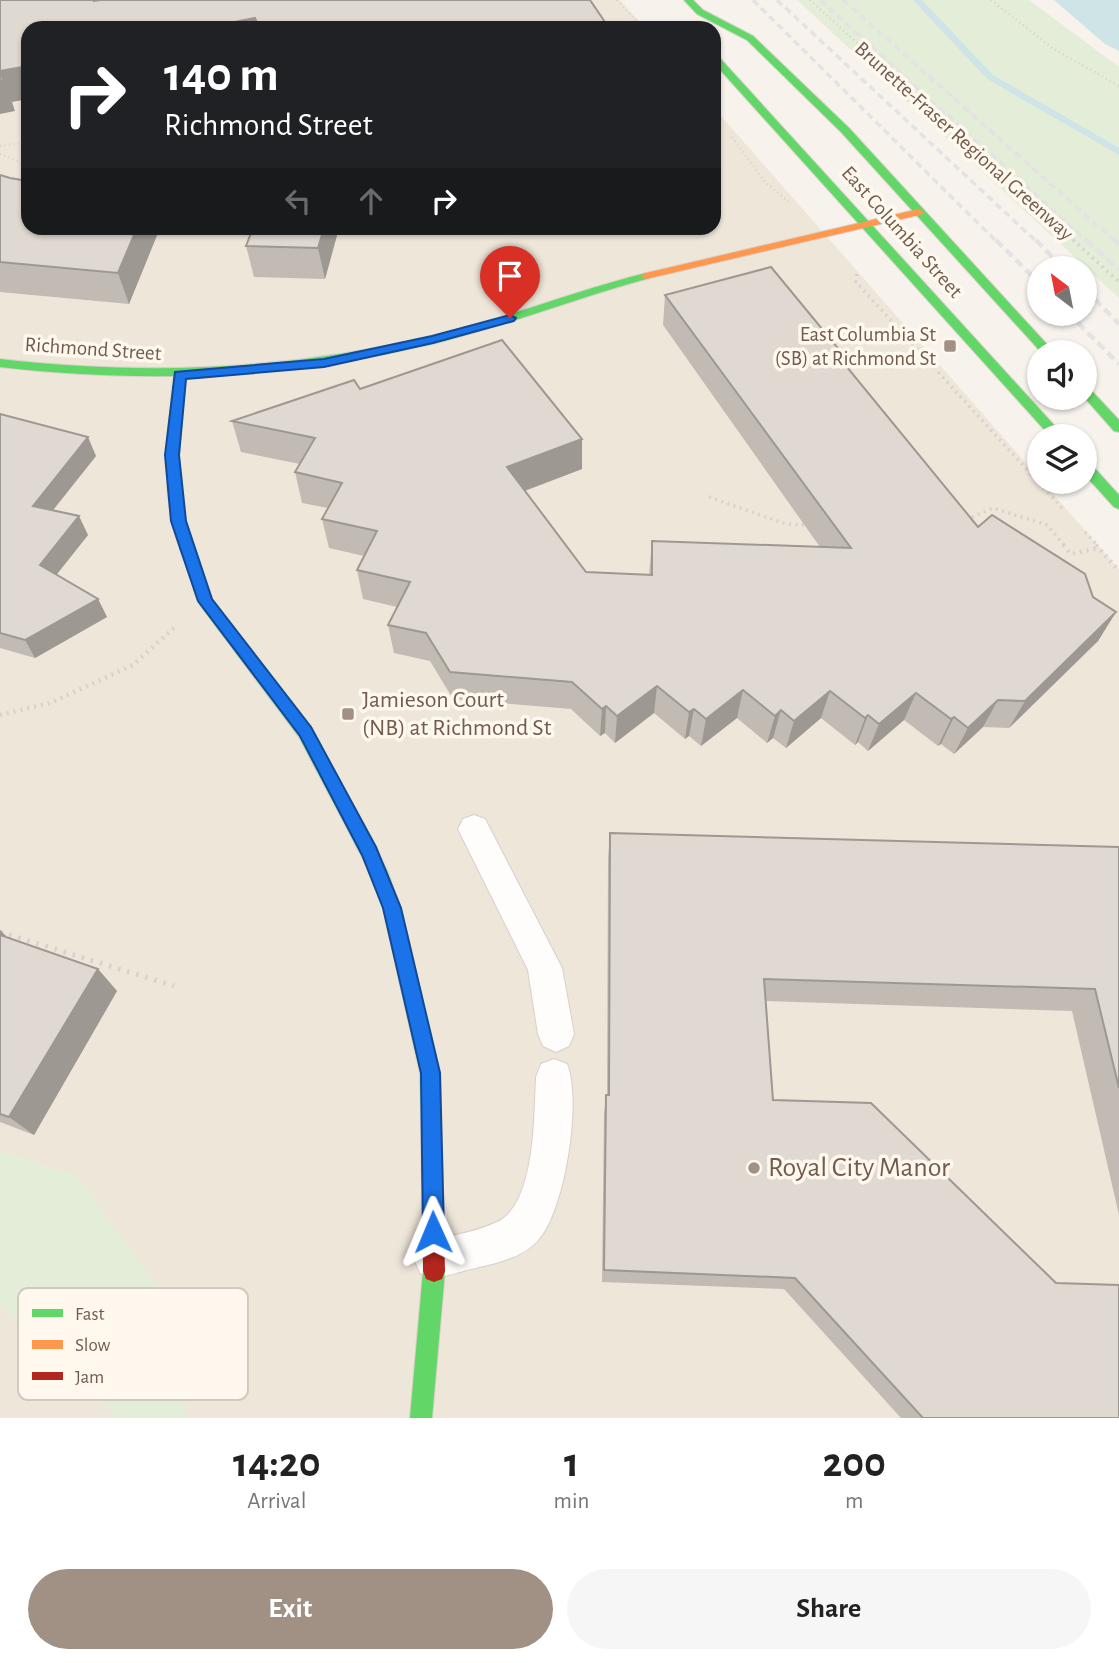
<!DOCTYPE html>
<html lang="en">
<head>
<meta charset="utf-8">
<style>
  body { margin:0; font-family:"Alegreya Sans",sans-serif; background:#f6f6f6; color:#222; height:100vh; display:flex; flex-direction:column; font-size:26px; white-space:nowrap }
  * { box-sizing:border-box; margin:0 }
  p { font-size:23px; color:#767676 }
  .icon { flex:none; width:38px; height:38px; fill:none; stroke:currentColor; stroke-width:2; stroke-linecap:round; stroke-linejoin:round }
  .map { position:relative; height:1418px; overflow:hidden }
  .drawer { display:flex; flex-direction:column; background:#fff; flex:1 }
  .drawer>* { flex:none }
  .top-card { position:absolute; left:21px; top:21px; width:700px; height:214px; border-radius:21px; box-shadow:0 2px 5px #0004; background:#202124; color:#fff; overflow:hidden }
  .needle { width:46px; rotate:328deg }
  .controls { position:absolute; left:1027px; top:256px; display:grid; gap:14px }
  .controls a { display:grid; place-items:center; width:70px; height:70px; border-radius:50%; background:#fff; box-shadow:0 2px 5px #0004; font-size:35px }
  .pin { position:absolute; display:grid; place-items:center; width:60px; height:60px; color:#fff; margin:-72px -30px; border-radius:50% 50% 50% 0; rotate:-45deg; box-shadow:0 0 7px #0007 }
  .pin .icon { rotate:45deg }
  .me { position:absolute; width:77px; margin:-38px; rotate:359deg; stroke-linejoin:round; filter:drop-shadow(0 0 5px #0008) }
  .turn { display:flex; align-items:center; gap:24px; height:147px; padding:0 28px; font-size:32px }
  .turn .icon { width:91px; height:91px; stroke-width:2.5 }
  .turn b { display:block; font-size:49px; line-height:60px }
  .lanes { display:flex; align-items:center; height:66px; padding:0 28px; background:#0003; justify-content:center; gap:35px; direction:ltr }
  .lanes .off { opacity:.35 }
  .eta { display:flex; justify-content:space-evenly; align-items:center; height:119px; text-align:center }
  .eta b { font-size:42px; font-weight:700; line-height:49px }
  .action { display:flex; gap:14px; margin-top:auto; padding:14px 28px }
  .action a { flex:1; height:80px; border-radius:42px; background:#a19185; color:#fff; font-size:28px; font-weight:700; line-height:80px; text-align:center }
  .action a+a { background:#f6f6f6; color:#222 }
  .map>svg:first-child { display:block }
  .residential { fill:#efe6da }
  .green { fill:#e4edd8 }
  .water { fill:#cee4e6 }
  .pier { fill:#f7f3ec }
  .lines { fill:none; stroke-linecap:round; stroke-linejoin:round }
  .stream { fill:#cee4e6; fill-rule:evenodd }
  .lane-casing { stroke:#d6d0ca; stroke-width:2 }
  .fast-casing { stroke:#d7d0ca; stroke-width:2 }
  .slow-casing { stroke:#d7d0ca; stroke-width:2 }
  .jam-casing { stroke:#d7d0ca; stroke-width:2 }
  .path-far3 { stroke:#d8d1cc; stroke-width:2.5; stroke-dasharray:1 3.5; stroke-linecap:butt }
  .path-far2 { stroke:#d8d1cc; stroke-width:3.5; stroke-dasharray:2 4.5; stroke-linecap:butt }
  .path-far1 { stroke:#d8d1cc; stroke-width:4.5; stroke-dasharray:2 5; stroke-linecap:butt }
  .path { stroke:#d8d1cc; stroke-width:5; stroke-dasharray:2.5 7; stroke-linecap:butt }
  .lane { fill:#fefdfc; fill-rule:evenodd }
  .fast { fill:#63d668; fill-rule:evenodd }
  .slow { fill:#ff974d; fill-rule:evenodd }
  .jam { fill:#b3261e; fill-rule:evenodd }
  .rail-far1 { stroke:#e4e2e4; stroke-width:3.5; stroke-dasharray:7 4.5; stroke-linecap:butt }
  .rail { stroke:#e4e2e4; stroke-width:4.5; stroke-dasharray:9 5; stroke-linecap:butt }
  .wall { fill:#c1bbb4 }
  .shaded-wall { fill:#9d9892 }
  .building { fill:#e0d9d1; stroke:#9d9892; stroke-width:2 }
  .route { fill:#1a73e8; stroke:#114b97; stroke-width:2 }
  .poi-dot { fill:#a19185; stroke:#fef8ee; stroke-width:2.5 }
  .labels { text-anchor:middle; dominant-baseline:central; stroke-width:7; stroke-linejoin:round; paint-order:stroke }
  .far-street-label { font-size:21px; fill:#735c4d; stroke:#fef8ee }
  .far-poi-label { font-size:21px; fill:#735c4d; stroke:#fef8ee; text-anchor:end }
  .poi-label { font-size:24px; fill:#735c4d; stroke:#fef8ee; text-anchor:start }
  .near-poi-label { font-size:28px; fill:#735c4d; stroke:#fef8ee; text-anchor:start }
  .key { fill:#fef8ee; stroke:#d4c9be; stroke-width:2 }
  .key-label { font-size:19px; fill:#735c4d }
</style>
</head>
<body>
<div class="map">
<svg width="1119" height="1418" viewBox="0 0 1119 1418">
  <rect width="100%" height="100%" fill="#f7f3ec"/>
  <path class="residential" d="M 0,0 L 620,0 L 645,28 L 28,28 L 28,228 L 714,228 L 714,108 L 1119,569 L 1119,1418 L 0,1418 Z"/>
  <path class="green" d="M 797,0 L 1032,0 L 1119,63 L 1119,298 Z
    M 0,1150 L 78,1176 L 179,1315 L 186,1418 L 117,1418 L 0,1305 Z"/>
  <path class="water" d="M 1032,0 L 1119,0 L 1119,63 Z"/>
  <path class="pier" d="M 1029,0 L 1054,0 L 1105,44 L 1119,51 L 1119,67 Z"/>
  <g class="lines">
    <path class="stream" d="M 913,0 L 922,0 L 993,75 L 1119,148 L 1119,155 L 987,79 Z"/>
    <defs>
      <path id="lane" d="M 474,815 L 485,819 L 562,968 L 574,1034 L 569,1046 L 556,1052 L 543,1046 L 538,1034 L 528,970 L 458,829 L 463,819 Z
        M 554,1059 L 567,1064 C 582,1100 565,1209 539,1239 C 524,1258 493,1264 471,1269 C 451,1274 439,1281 420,1273 L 414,1259 L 420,1245 C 445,1235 473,1234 497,1222 C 536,1204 534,1114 536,1077 L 541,1064 Z"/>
      <path id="fast" d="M 684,0 L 693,0 L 703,10 L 753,36 L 849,128 L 1054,352 L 1041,352 L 841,132 L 747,40 L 697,14 Z
        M 714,54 L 717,55 L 1064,436 L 1050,436 L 714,63 Z
        M 646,273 L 650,274 L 650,278 C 576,298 506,326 432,344 C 289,378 146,384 0,367 L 0,359 C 146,376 289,370 432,336 C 505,319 574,291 646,273 Z
        M 1085,387 L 1089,388 L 1119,420 L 1119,432 L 1114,431 L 1084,397 Z
        M 1085,461 L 1090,463 L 1119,495 L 1119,509 L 1114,507 L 1085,475 Z
        M 190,552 L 197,557 L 212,599 L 311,727 L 387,870 L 401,908 L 440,1073 L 441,1108 L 438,1115 L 431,1118 L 424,1115 L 421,1108 L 420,1073 L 383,908 L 370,872 L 299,737 L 200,605 L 183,557 Z
        M 434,1260 L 442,1263 L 445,1271 L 432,1418 L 410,1418 L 423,1271 L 426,1263 Z"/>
      <path id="slow" d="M 919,209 L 924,212 L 923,214 L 646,279 L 640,276 L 646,273 Z"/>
      <path id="jam" d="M 180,371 L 186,375 L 179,455 L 185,521 L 197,557 L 190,562 C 181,559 180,548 177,540 C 160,486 168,430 174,375 Z
        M 431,1098 L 438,1101 L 441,1108 L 445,1271 L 442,1279 L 434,1282 L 426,1279 L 423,1271 L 421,1108 L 424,1101 Z"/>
    </defs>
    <use href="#lane" class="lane-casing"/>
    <use href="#fast" class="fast-casing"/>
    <use href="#slow" class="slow-casing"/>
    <use href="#jam" class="jam-casing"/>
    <path class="path-far3" d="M 617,0 L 643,28
      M 810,0 L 1075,242
      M 991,0 L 1052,48 L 1119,86
      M 732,137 L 765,182 L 790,203
      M 0,146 L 28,142
      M 0,154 L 28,165"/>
    <path class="path-far2" d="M 1073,240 L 1119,282
      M 857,274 L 856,282 L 1062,508
      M 709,497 L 786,524 L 809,525
      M 966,520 L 993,508 L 1047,525 L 1065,546
      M 1085,532 L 1098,546"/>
    <path class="path-far1" d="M 1063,545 L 1071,554 L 1099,548
      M 1096,545 L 1119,571
      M 0,715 L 50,703 L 133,665 L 175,627"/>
    <path class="path" d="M 0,932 L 174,986"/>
    <use href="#lane" class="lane"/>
    <use href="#fast" class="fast"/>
    <use href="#slow" class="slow"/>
    <use href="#jam" class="jam"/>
    <path class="rail-far1" d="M 753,0 L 997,242
      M 777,0 L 1037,242
      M 820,0 L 1088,242
      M 843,0 L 1116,242"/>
    <path class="rail" d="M 996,240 L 1040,284
      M 1036,240 L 1063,268
      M 1086,240 L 1119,270
      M 1115,240 L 1119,244
      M 1085,289 L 1119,324
      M 1068,313 L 1119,364"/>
  </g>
  <path class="wall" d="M 0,175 L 160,228 L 129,304 L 0,292 Z
    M 339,228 L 325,279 L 254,277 L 246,246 Z
    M 665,295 L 842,353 L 841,359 L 978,527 L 1116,612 L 1098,641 L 1009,728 L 983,727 L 954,754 L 941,744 L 938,746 L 904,720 L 868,751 L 858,742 L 855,745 L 821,718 L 786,748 L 773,738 L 767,743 L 737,718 L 701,746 L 689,736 L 685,739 L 654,713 L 615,743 L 605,733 L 600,736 L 571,709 L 453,699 L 430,661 L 394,653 L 388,625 L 397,607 L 363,599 L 357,570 L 364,556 L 329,548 L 322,519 L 328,508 L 302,503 L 295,472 L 300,464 L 241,452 L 232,421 L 360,389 L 582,469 L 525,491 L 586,572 L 649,574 L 652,541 L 820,547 L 663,325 Z
    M 0,414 L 96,456 L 53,510 L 88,535 L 56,575 L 98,599 L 107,617 L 35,658 L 0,648 Z
    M 610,833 L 1119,847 L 1119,1215 L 1072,1011 L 766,1001 L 773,1100 L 1119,1418 L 901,1418 L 784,1289 L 602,1282 L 604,1113 L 607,1095 L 608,859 Z
    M 0,930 L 6,936 L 5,937 L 98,969 L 117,991 L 34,1135 L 0,1122 Z"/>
  <path class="shaded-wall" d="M 255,18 L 257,28 L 205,28 Z
    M 28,63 L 28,99 L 12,102 L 15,111 L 0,114 L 0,71 Z
    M 137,228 L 160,228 L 129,304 L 118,273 Z
    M 324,228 L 339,228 L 325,279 L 318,248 Z
    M 88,437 L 96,456 L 42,524 L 33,506 Z
    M 582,439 L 582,469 L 508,497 L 507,467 Z
    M 79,516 L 88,535 L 50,583 L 40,565 Z
    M 98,599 L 107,617 L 35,658 L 25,640 Z
    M 1116,612 L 1098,641 L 1009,728 L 1025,701 Z
    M 657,686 L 654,713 L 615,743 L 617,716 Z
    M 743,690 L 737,718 L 701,746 L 706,719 Z
    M 830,691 L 821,718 L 786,748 L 794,721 Z
    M 916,693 L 904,720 L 868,751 L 879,724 Z
    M 998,700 L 983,727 L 954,754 L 968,728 Z
    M 606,706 L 605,733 L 600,736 L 602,709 Z
    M 694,709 L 689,736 L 685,739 L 689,712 Z
    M 781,710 L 773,738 L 767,743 L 775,716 Z
    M 868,715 L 858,742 L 855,745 L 865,718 Z
    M 954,717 L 941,744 L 938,746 L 951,719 Z
    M 0,930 L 6,936 L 0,946 Z
    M 98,969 L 117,991 L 34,1135 L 9,1117 Z"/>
  <path class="building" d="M 0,0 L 93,0 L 94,1 L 101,0 L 590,0 L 609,28 L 259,28 L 255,18 L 205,28 L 28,28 L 28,63 L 26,63 L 28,66 L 0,71 L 3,80 L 0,81 Z
    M 0,175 L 10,178 L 28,181 L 28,228 L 137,228 L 118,273 L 0,262 Z
    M 253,228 L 324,228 L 318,248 L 246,246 Z
    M 771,267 L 842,353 L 837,355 L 978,527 L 992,515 L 1085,574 L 1093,597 L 1116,612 L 1025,701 L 998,700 L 968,728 L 954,717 L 951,719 L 916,693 L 879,724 L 868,715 L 865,718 L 830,691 L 794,721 L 781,710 L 775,716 L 743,690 L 706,719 L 694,709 L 689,712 L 657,686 L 617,716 L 606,706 L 602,709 L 572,682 L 450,672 L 426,633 L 388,625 L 410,582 L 357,570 L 377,531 L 322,519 L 342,483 L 295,472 L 315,438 L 232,421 L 354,380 L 360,389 L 502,340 L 582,439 L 507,467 L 586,572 L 652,575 L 652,541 L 851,548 L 665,295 Z
    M 0,414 L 88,437 L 33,506 L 79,516 L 40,565 L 98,599 L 25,640 L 0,633 Z
    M 610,833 L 1119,847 L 1119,1088 L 1095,989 L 764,979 L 773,1100 L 871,1103 L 1056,1283 L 1119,1285 L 1119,1418 L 923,1418 L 795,1278 L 604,1270 L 606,1095 L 609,1095 Z
    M 0,935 L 98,969 L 9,1117 L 0,1114 Z"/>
  <path class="route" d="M 510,315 L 516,318 L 514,321 L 433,343 L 324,367 L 186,379 L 179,455 L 186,521 L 212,599 L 311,727 L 376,847 L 401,908 L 440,1073 L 444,1232 L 441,1239 L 433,1243 L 426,1239 L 423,1232 L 421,1073 L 383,908 L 362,855 L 300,736 L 198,601 L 171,521 L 165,455 L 175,372 L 324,359 L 432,336 Z"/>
  <g class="poi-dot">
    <rect x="943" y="339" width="14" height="14" rx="3.5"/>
    <rect x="341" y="707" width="14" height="14" rx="3.5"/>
    <circle cx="754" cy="1168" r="7"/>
  </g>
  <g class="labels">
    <g class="far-street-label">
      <text transform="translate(964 141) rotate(42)">Brunette-Fraser Regional Greenway</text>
      <text transform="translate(902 232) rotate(48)">East Columbia Street</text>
      <text transform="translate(93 349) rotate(4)">Richmond Street</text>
    </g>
    <g class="far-poi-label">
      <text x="936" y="334">East Columbia St<tspan x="936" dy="24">(SB) at Richmond St</tspan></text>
    </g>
    <g class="poi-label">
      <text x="362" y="700">Jamieson Court<tspan x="362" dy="28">(NB) at Richmond St</tspan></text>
    </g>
    <g class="near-poi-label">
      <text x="768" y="1168">Royal City Manor</text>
    </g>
  </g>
  <rect x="18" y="1288" width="230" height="112" rx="10" class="key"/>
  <rect x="32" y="1309" width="31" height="8" fill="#63d668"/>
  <rect x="32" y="1340" width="31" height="9" fill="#ff974d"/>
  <rect x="32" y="1372" width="31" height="8" fill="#b3261e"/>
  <g class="key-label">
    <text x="75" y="1320">Fast</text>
    <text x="75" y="1351">Slow</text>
    <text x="75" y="1383">Jam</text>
  </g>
</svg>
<div class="controls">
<a><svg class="needle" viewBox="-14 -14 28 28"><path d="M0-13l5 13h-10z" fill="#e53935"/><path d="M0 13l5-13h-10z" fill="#767676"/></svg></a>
<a><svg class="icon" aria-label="sound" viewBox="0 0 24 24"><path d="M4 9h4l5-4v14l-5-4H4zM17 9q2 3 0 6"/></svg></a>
<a><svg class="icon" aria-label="layers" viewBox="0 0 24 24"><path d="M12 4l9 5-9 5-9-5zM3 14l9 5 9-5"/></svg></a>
</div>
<div class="pin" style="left:510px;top:318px;background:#d93025"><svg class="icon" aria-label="arrive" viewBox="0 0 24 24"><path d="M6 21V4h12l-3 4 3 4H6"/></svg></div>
<svg class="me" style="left:433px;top:1232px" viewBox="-20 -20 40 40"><path d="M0-17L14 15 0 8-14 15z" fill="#1a73e8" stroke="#fff" stroke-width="4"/></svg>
<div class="top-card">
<div class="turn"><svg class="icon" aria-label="right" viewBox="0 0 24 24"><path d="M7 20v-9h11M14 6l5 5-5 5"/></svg><div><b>140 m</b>Richmond Street</div></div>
<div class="lanes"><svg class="icon off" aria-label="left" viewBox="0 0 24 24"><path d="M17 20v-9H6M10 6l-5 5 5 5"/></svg><svg class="icon off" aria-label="ahead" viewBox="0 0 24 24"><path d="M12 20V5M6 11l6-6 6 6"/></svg><svg class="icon" aria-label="right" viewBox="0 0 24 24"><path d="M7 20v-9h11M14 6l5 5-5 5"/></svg></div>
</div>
</div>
<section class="drawer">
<div class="eta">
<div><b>14:20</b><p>Arrival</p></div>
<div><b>1</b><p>min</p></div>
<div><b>200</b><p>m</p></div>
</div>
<div class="action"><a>Exit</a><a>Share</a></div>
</section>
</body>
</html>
